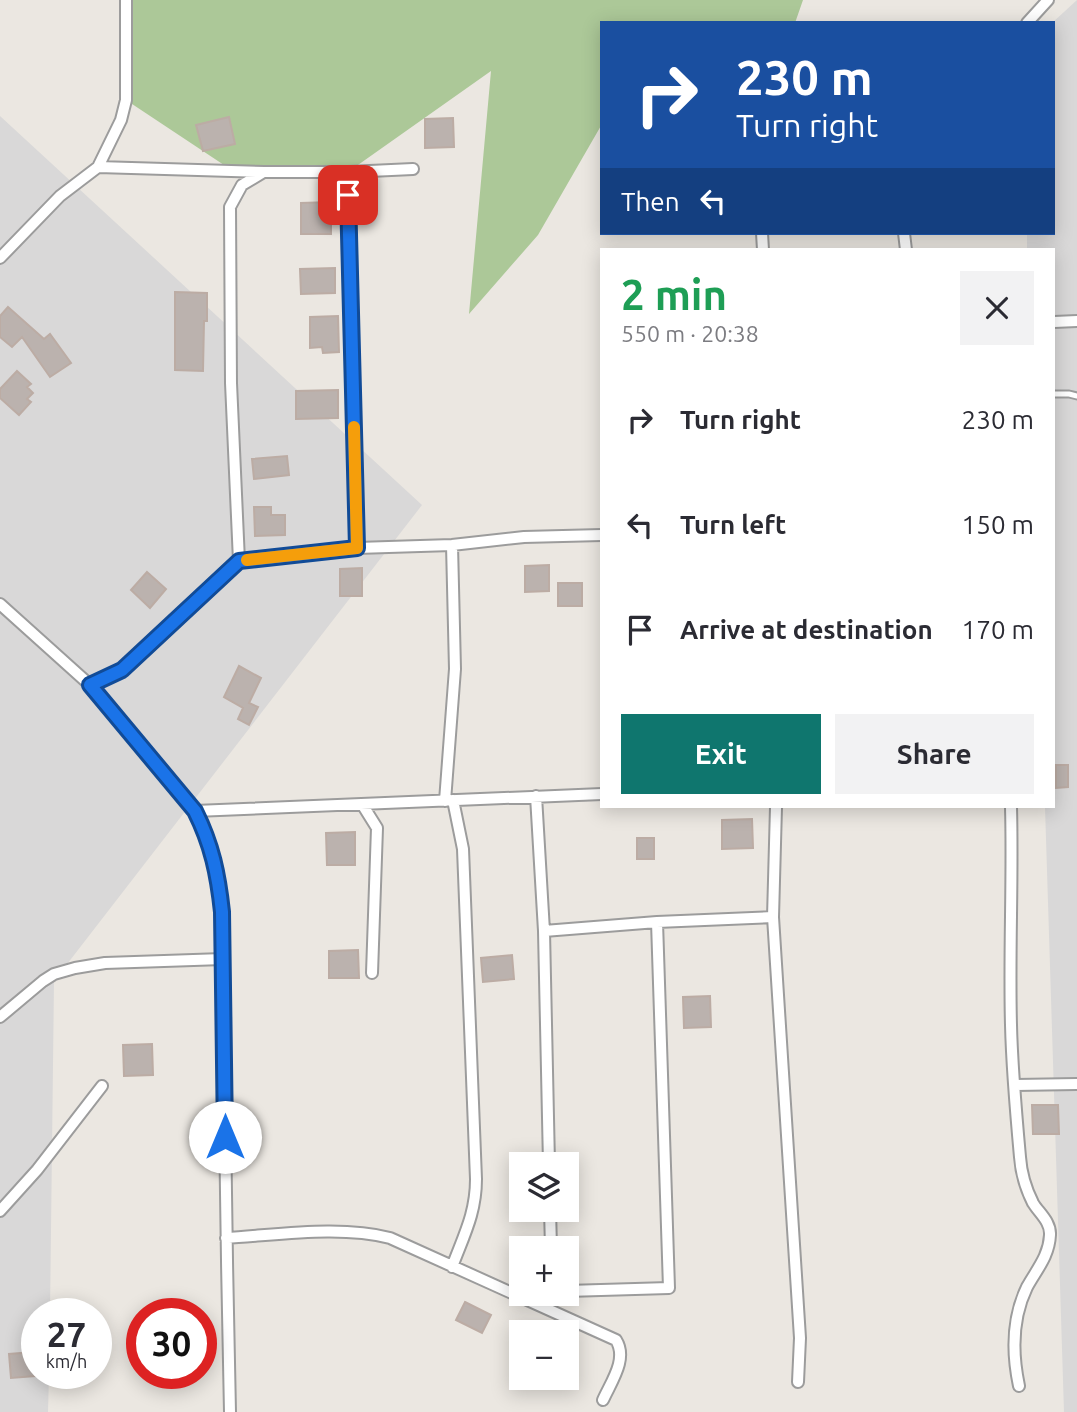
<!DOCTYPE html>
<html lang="en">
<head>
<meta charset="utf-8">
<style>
  body { margin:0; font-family:Ubuntu,sans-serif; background:#f2f2f3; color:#2b2b33; height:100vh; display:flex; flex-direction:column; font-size:26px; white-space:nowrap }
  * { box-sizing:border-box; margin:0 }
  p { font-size:23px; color:#7c7c81 }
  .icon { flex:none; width:38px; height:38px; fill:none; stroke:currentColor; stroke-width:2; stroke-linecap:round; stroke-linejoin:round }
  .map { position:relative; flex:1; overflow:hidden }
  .side { position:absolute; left:600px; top:248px; width:455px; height:560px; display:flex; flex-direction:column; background:#fff; border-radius:0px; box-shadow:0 4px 18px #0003 }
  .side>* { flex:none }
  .hud { position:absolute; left:600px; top:21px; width:455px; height:214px; border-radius:0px; box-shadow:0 4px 18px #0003; background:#1a4fa0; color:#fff; overflow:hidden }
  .tools { position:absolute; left:509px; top:1152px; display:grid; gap:14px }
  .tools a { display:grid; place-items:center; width:70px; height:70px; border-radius:0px; background:#fff; box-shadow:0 4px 18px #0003; font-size:35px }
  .speed { position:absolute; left:21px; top:1298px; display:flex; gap:14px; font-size:35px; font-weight:700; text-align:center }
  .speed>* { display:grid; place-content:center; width:91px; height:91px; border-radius:50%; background:#fff; box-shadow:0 4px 18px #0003; line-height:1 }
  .speed small { font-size:18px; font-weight:400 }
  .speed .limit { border:10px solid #d22; background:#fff; color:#111 }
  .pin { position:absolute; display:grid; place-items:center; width:60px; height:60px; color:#fff; margin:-30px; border-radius:14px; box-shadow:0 4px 10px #0006 }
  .me { position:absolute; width:77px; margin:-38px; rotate:0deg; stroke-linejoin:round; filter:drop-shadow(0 0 5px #0008) }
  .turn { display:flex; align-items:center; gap:24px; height:147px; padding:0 21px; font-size:32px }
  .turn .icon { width:91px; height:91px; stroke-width:2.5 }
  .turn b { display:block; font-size:49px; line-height:60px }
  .then { display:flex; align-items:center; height:66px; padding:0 21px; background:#0003; gap:14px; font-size:26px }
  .round { display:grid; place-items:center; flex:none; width:74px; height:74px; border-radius:0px; background:#f2f2f3 }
  .overview { display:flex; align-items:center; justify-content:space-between; height:119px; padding:0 21px }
  h1 { font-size:42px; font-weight:700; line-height:52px; color:#1e9e55 }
  .cta { display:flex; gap:14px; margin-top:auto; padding:14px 21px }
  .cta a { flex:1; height:80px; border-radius:0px; background:#0f766e; color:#fff; font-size:28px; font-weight:700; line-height:80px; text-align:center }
  .cta a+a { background:#f2f2f3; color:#2b2b33 }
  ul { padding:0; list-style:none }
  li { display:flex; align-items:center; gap:21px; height:105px; padding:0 21px }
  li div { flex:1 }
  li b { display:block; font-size:26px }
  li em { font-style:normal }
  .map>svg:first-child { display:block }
  .residential { fill:#d9d8d8 }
  .forest { fill:#acc898 }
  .building { fill:#bbb2ae; stroke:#bcaca4; stroke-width:2 }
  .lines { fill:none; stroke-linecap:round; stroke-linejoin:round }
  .service-casing { stroke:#9c9c9c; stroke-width:9 }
  .minor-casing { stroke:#9c9c9c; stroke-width:14 }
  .service { stroke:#fff; stroke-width:5 }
  .minor { stroke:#fff; stroke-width:10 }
  .route-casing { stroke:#114b97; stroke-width:18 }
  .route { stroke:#1a73e8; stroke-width:12 }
  .slow { stroke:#f59e0b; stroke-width:12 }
</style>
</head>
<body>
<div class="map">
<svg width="1077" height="1412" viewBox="0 0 1077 1412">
  <rect width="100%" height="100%" fill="#ebe7e1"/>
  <path class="residential" d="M 1077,0 L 1077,1412 L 1064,1412 L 1045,807 L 1054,807 L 1054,250 L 1027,250 L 1027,233 L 1054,233 L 1054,23 L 1052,23 Z
    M 0,116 L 422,505 L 54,981 L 50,1314 L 37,1314 L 37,1374 L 49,1374 L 48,1412 L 0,1412 Z"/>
  <path class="forest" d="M 126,0 L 803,0 L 795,23 L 602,23 L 602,124 L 538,235 L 469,314 L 491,71 L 348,172 L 233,171 L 126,100 Z"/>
  <path class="building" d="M 229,117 L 235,144 L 203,151 L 196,125 Z
    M 453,118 L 454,147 L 425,148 L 425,119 Z
    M 331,202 L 331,234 L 301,234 L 301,203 Z
    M 335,268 L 335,293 L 301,294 L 300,269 Z
    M 175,292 L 207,293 L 207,321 L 204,321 L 203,371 L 175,370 Z
    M 8,307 L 44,339 L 50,334 L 71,363 L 50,377 L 22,337 L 12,347 L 0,337 L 0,316 Z
    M 338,316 L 339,352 L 323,353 L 322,347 L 310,348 L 310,317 Z
    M 17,371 L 31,384 L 27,387 L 33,393 L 27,399 L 31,402 L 19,415 L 0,398 L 0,389 Z
    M 338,390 L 338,418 L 296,419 L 296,391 Z
    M 287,456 L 289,475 L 254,479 L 252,459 Z
    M 254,507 L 271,507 L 271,515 L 285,515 L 285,535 L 255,536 Z
    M 549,565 L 549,591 L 525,592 L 525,566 Z
    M 362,568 L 362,596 L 340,596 L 340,569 Z
    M 147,572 L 166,589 L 150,608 L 131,590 Z
    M 558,583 L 582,583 L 582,606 L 558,606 Z
    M 239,666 L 261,678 L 249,703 L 258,707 L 249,725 L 238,719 L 243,708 L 224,697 Z
    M 1056,765 L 1068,765 L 1068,787 L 1056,788 Z
    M 752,819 L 753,848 L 722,849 L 722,820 Z
    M 355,832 L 355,865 L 327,865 L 326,833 Z
    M 637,838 L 654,838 L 654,859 L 637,859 Z
    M 358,950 L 359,978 L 329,978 L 329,951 Z
    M 512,955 L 514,979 L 483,982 L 481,958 Z
    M 710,996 L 711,1027 L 684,1028 L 683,997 Z
    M 152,1044 L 153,1075 L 124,1076 L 123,1045 Z
    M 1032,1105 L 1058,1105 L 1059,1134 L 1033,1134 Z
    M 465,1302 L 491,1315 L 482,1333 L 456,1320 Z
    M 33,1352 L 35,1376 L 11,1378 L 9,1354 Z"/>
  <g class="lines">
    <defs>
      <path id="service" d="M 1054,394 L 1069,394 L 1077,396"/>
      <path id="minor" d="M 1027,23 L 1048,0
        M 98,167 L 264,172 L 348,172 L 357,548
        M 348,172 L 413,169
        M 762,233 L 763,250
        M 904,233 L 906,250
        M 0,258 L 60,196 L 98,167 L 121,120 L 126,100 L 126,0
        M 1054,322 L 1077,321
        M 239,561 L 231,383 L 230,207 L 242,185 L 262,173
        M 0,604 L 90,685 L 122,670 L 239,561 L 357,548 L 452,545 L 524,537 L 602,535
        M 90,685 L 195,811 C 225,869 222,914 224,976 C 225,1026 225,1076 225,1125 C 226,1221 228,1316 230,1412
        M 536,796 L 544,931 L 549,1164
        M 445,801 L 455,669 L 452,545
        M 362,804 L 377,828 L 372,973
        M 776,807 L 773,917 L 800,1338 L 798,1382
        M 1011,807 C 1013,879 1009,952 1011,1025 C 1012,1069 1016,1113 1020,1157 C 1021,1172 1026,1189 1033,1203 C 1039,1213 1051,1222 1050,1235 C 1049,1256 1037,1269 1027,1287 C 1012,1318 1012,1353 1019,1386
        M 195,811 L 602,794
        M 544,931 L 657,922 L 773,917
        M 0,1017 L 43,981 L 54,974 L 75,968 L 105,963 L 223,959
        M 1014,1085 L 1077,1084
        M 550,1209 L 551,1248
        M 0,1211 L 37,1170 L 102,1086
        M 226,1238 C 278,1235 340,1225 390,1238 L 616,1340 C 628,1359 611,1382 603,1400
        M 452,1267 C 464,1235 476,1213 476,1179 L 463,849 L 453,800
        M 567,1291 L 669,1288 L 657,922"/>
    </defs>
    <use href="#service" class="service-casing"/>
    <use href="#minor" class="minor-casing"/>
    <use href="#service" class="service"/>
    <use href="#minor" class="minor"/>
  </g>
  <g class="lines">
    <defs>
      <path id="route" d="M 225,1137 L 222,912 C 218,874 212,845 195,811 L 90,685 L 122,670 L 239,561 L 357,548 L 348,195"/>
    </defs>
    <use href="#route" class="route-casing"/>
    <use href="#route" class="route"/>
    <path class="slow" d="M 247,560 L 357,548 L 354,427"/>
  </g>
</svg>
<div class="tools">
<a><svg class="icon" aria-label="layers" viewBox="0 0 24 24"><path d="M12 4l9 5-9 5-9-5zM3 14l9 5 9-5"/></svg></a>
<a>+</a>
<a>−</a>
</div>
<div class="speed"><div>27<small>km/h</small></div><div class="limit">30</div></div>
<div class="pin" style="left:348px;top:195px;background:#d93025"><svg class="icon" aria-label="arrive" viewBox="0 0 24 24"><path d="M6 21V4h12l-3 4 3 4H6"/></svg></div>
<svg class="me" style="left:225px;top:1137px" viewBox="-20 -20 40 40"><circle r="19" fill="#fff"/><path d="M0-13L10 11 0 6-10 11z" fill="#1a73e8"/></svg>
<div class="hud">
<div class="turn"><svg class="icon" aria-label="right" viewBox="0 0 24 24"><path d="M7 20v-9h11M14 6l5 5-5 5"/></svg><div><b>230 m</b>Turn right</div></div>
<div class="then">Then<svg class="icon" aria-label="left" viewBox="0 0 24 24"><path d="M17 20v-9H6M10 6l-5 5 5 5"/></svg></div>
</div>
<section class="side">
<div class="overview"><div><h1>2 min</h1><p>550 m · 20:38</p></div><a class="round"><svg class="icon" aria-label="close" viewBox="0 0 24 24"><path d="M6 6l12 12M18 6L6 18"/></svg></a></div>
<ul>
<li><svg class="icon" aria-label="right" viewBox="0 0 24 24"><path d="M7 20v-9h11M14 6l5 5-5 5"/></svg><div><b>Turn right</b></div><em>230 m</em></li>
<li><svg class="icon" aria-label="left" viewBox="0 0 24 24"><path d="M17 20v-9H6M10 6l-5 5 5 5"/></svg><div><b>Turn left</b></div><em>150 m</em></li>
<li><svg class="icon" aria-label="arrive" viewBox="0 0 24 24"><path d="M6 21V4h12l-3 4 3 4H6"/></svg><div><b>Arrive at destination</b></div><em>170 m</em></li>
</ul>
<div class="cta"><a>Exit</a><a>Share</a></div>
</section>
</div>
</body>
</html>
